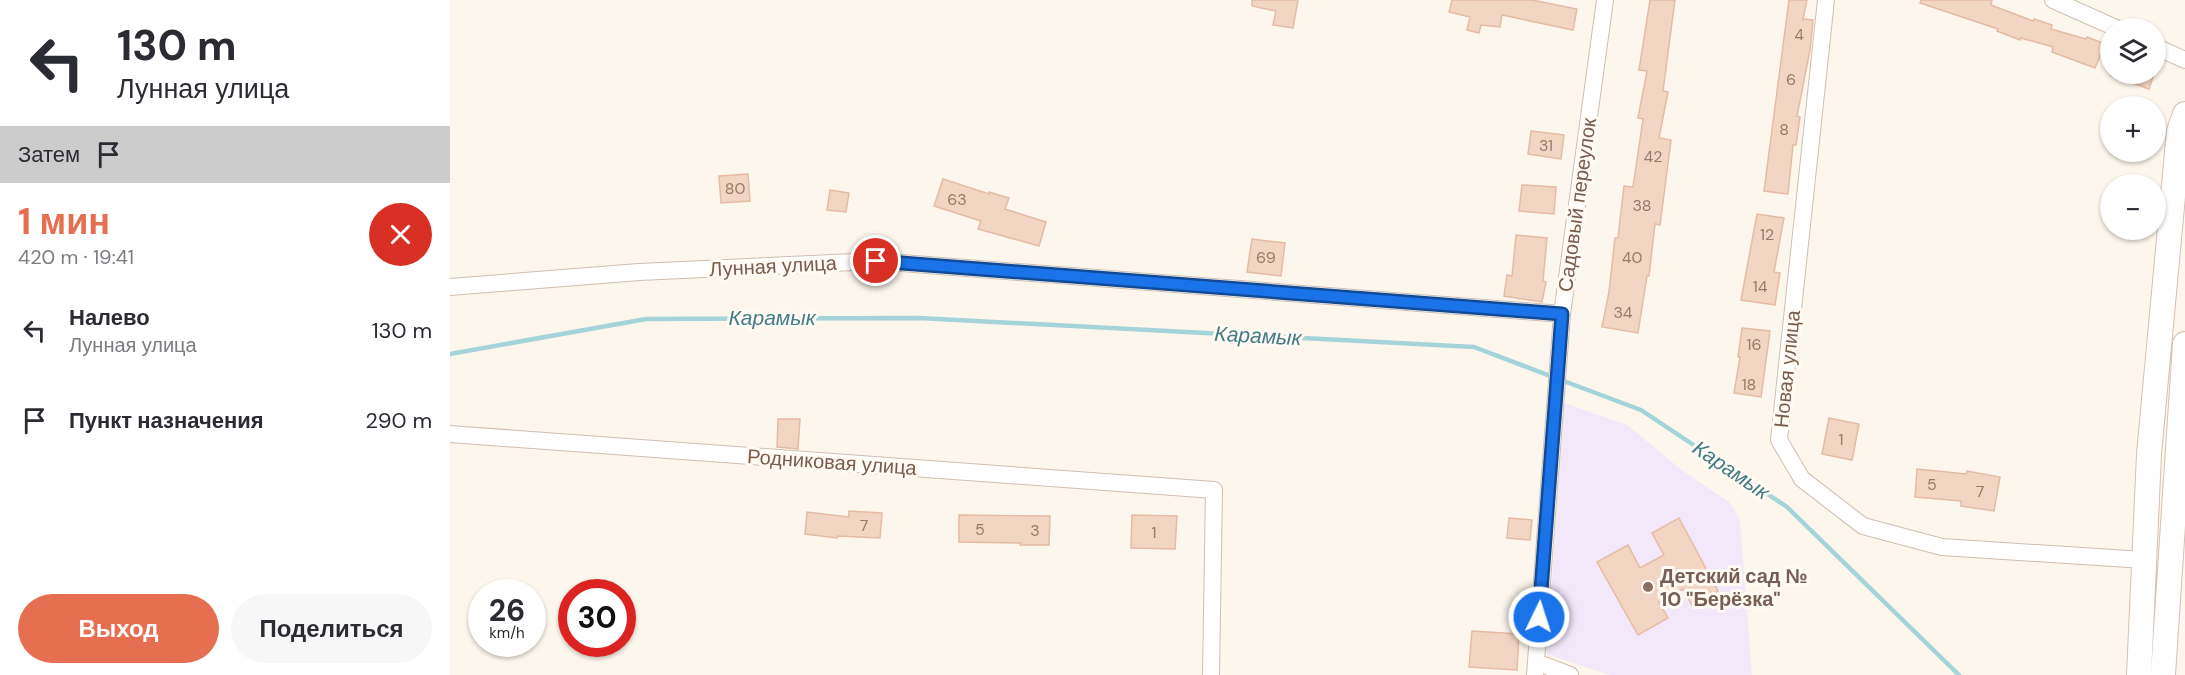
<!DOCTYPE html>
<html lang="ru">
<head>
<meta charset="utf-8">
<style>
  body { margin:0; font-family:"DM Sans",sans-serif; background:#f7f7f7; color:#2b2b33; height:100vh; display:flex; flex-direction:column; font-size:22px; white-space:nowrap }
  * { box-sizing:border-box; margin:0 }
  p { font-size:20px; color:#7c7c81 }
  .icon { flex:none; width:33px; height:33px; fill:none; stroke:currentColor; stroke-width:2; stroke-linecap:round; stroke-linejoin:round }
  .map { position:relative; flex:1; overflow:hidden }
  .side { display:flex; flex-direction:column; background:#fff; width:450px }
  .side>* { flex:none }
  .hud { background:#fff; color:#2b2b33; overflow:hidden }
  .controls { position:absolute; left:1650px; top:18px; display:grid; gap:12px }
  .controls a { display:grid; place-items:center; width:66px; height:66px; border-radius:50%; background:#fff; box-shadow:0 2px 4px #0004; font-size:30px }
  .speed { position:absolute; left:18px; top:579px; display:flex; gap:12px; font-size:30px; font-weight:700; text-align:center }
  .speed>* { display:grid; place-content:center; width:78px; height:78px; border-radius:50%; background:#fff; box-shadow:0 2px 4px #0004; line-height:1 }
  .speed small { font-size:15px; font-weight:400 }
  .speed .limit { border:9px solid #d22; background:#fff; color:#111 }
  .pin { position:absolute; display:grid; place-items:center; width:51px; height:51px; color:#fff; margin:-26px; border:3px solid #fff; border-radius:50%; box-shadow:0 2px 6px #0007 }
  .me { position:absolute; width:66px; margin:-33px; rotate:4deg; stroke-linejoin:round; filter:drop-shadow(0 0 4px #0008) }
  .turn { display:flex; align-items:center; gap:21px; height:126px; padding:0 18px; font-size:27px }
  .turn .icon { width:78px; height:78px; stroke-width:2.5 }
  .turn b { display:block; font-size:42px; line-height:51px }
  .then { display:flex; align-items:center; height:57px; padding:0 18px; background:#0003; gap:12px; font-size:22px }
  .round { display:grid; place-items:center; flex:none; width:63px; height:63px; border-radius:32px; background:#f7f7f7 }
  .overview { display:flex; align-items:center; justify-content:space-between; height:102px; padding:0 18px }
  h1 { font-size:36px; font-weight:700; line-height:45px; color:#e76f51 }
  .cta { display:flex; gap:12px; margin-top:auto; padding:12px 18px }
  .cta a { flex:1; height:69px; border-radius:36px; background:#e76f51; color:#fff; font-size:24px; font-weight:700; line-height:69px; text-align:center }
  .cta a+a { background:#f7f7f7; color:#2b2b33 }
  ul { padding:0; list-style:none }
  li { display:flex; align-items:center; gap:18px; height:90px; padding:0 18px }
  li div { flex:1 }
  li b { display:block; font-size:22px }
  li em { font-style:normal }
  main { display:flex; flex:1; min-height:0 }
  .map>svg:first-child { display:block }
  .education { fill:#f3e8fa }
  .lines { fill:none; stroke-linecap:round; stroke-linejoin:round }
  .stream { stroke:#a5d3da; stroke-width:4.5 }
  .building { fill:#f3d5c3; stroke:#e6bba3; stroke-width:1.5 }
  .street-casing { stroke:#d1beb0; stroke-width:18 }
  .secondary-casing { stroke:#d6c0b0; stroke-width:26 }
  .street { stroke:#fff; stroke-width:16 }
  .secondary { stroke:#fff; stroke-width:24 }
  .route-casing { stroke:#114b97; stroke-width:15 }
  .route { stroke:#1a73e8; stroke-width:10 }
  .education-dot { fill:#8d6e63; stroke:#fffaf3; stroke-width:2 }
  .labels { text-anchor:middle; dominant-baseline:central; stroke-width:6; stroke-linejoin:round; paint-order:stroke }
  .number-label { font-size:16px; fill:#987a6a }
  .street-label { font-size:20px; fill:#7a5c4d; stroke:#fffaf3 }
  .education-label { font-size:20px; font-weight:bold; fill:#785e54; stroke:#fffaf3; text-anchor:start }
  .water-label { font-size:21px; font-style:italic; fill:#437c86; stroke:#fffaf3 }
</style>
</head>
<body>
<main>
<section class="side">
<div class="hud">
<div class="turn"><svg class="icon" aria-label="left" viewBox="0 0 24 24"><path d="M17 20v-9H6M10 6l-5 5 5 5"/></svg><div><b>130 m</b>Лунная улица</div></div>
<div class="then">Затем<svg class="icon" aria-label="arrive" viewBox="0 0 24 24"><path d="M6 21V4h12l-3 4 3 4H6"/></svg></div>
</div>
<div class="overview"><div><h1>1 мин</h1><p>420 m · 19:41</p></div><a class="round" style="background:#d93025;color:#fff"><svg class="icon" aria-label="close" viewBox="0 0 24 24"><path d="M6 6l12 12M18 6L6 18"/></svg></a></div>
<ul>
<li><svg class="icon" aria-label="left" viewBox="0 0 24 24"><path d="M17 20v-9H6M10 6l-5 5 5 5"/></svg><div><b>Налево</b><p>Лунная улица</p></div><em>130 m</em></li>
<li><svg class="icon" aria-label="arrive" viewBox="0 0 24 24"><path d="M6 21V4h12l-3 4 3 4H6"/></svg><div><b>Пункт назначения</b></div><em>290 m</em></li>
</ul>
<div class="cta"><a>Выход</a><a>Поделиться</a></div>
</section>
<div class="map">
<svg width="1735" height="675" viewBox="0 0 1735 675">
  <rect width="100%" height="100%" fill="#fdf6ec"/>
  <path class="education" d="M 1114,403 L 1177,425 L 1233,471 L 1279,502 L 1290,520 L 1302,675 L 1160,675 L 1097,654 Z"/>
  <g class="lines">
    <path class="stream" d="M 0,354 L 196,319 L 469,318 L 1024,347 L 1103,377
      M 1111,380 L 1191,410 L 1337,507 L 1509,675"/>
  </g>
  <path class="building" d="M 802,0 L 848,0 L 843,28 L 823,25 L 826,11 L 802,6 Z
    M 1002,0 L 1082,0 L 1127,9 L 1123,30 L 1052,15 L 1050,27 L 1031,25 L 1029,33 L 1017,30 L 1020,17 L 999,12 Z
    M 1200,0 L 1225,0 L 1213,91 L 1218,92 L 1209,138 L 1221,140 L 1210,225 L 1205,224 L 1199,276 L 1197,276 L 1188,333 L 1152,327 L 1159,292 L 1165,238 L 1168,238 L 1174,186 L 1183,187 L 1193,119 L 1188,118 L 1197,71 L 1189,70 Z
    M 1339,0 L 1357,0 L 1353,19 L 1363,20 L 1360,50 L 1347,116 L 1350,117 L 1346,145 L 1343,145 L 1338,194 L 1314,191 Z
    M 1471,0 L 1542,0 L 1541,5 L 1583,21 L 1584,19 L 1602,25 L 1601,29 L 1636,39 L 1637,37 L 1655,44 L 1645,68 L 1602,52 L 1603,47 L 1571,38 L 1570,40 L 1547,31 L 1548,29 L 1470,3 Z
    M 1661,74 L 1704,74 L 1699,89 L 1660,75 Z
    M 1081,131 L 1114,135 L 1111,159 L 1078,154 Z
    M 298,174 L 300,201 L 271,203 L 269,176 Z
    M 493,179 L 539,194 L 539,192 L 559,198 L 555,209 L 596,222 L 589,246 L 528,229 L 531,221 L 484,206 Z
    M 1072,185 L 1106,187 L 1104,214 L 1069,211 Z
    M 380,190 L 399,193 L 396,212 L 377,210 Z
    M 1307,214 L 1334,218 L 1324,272 L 1330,273 L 1325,305 L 1291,300 Z
    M 1066,235 L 1097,238 L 1093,281 L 1096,282 L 1092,302 L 1054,296 L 1057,275 L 1062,276 Z
    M 802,239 L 835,243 L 831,276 L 797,272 Z
    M 1292,328 L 1320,331 L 1311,397 L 1284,393 L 1290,357 L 1288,357 Z
    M 1379,418 L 1409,424 L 1402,460 L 1372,454 Z
    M 328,419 L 350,419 L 348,449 L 327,447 Z
    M 1467,469 L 1516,474 L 1517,471 L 1550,477 L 1544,511 L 1511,506 L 1511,501 L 1465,497 Z
    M 399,511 L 432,513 L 430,538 L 388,536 L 387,538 L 355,534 L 357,512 L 399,517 Z
    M 509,515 L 600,516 L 599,545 L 570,545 L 571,543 L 509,542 Z
    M 682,515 L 727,516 L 725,549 L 681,548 Z
    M 1059,518 L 1082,520 L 1080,540 L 1057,538 Z
    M 1229,518 L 1268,591 L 1242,605 L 1233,589 L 1209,602 L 1218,618 L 1188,635 L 1147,562 L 1178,545 L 1190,568 L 1214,555 L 1202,533 Z
    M 1022,631 L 1069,634 L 1067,670 L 1019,667 Z"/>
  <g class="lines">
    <defs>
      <path id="street" d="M 1376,0 L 1329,440 L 1352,479 L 1413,526 L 1492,547 L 1694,560
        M 1603,0 L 1666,28
        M 1706,47 L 1735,60
        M 0,287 L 189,272 L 426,261 L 1112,314
        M 0,434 L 764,490 L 761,675
        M 1086,662 L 1120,675
        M 1085,675 L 1112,314 L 1155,0"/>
      <path id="secondary" d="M 1689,675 L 1699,454 L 1729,131 L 1735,114
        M 1713,675 L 1735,344"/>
    </defs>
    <use href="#street" class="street-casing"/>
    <use href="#secondary" class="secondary-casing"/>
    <use href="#street" class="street"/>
    <use href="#secondary" class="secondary"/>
  </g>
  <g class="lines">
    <defs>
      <path id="route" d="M 426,261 L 1112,314 L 1089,617"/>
    </defs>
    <use href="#route" class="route-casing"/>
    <use href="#route" class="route"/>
  </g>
  <circle class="education-dot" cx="1198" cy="587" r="6"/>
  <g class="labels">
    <g class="number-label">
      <text x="1349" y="34">4</text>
      <text x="1341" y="79">6</text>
      <text x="1334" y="129">8</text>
      <text x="1096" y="145">31</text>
      <text x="1203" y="156">42</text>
      <text x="285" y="188">80</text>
      <text x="507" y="199">63</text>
      <text x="1192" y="205">38</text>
      <text x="1317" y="234">12</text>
      <text x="816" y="257">69</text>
      <text x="1182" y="257">40</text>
      <text x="1310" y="286">14</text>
      <text x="1173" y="312">34</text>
      <text x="1304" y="344">16</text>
      <text x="1299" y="384">18</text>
      <text x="1391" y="439">1</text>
      <text x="1482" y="484">5</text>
      <text x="1530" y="491">7</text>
      <text x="414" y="525">7</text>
      <text x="530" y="529">5</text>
      <text x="585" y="530">3</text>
      <text x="704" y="532">1</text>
    </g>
    <g class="street-label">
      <text transform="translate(1127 205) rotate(-82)">Садовый переулок</text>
      <text transform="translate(323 266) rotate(-3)">Лунная улица</text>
      <text transform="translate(1337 369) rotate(-84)">Новая улица</text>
      <text transform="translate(382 462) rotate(4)">Родниковая улица</text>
    </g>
    <g class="education-label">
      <text x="1210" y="576">Детский сад №<tspan x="1210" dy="23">10 "Берёзка"</tspan></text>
    </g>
    <g class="water-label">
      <text x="322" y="318">Карамык</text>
      <text transform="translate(808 336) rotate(3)">Карамык</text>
      <text transform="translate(1281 470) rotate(34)">Карамык</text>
    </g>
  </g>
</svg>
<div class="controls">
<a><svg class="icon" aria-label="layers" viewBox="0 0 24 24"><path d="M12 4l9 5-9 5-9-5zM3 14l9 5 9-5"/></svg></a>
<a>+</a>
<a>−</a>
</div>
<div class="speed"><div>26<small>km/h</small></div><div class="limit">30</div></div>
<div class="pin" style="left:426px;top:261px;background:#d93025"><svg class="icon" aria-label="arrive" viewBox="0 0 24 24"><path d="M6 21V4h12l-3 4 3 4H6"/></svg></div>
<svg class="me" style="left:1089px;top:617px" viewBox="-20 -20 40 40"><circle r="17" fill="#1a73e8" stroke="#fff" stroke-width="3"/><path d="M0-11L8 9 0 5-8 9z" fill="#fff"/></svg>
</div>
</main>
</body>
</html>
